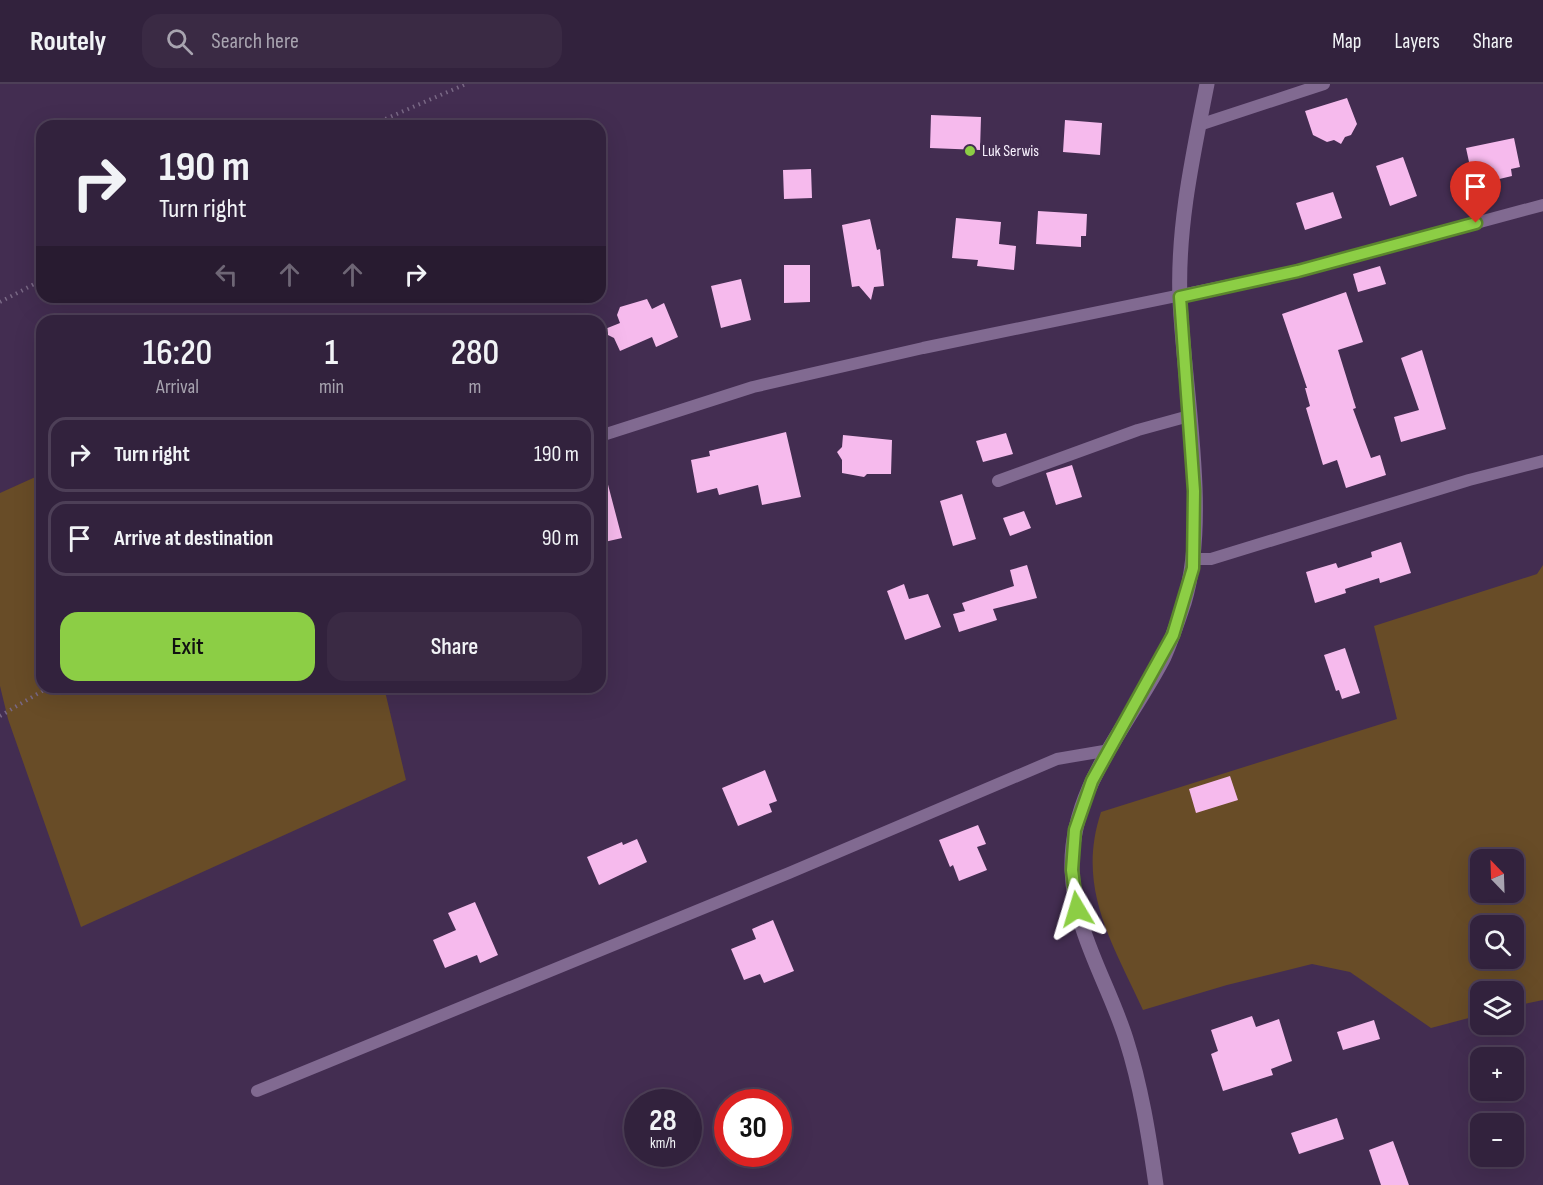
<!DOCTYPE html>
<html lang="en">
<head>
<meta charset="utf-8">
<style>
  body { margin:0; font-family:"Sofia Sans Condensed",sans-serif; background:#3a2a44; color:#f1f3f6; height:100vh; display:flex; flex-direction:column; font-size:22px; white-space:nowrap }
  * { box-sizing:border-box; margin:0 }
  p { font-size:20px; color:#a8a4b0 }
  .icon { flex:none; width:33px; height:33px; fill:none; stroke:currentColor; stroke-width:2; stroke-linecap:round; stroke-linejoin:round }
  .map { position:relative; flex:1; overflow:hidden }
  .drawer { position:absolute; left:36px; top:231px; width:570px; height:378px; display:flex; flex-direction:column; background:#32223d; border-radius:18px; box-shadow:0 6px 24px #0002,0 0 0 2px #4d3f57 }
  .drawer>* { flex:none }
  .hud { position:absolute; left:36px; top:36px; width:570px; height:183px; border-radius:18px; box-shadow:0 6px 24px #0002,0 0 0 2px #4d3f57; background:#32223d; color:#f1f3f6; overflow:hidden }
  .needle { width:39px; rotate:337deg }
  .controls { position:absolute; left:1470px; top:765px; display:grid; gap:12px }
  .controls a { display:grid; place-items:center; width:54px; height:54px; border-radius:12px; background:#32223d; box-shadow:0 6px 24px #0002,0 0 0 2px #4d3f57; font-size:30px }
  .speed { position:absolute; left:624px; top:1005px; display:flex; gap:12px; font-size:30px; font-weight:700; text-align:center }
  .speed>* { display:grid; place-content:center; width:78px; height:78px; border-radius:50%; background:#32223d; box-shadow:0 6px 24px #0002,0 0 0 2px #4d3f57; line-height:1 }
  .speed small { font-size:15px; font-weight:400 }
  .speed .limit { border:9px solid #d22; background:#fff; color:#111 }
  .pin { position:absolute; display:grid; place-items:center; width:51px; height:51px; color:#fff; margin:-62px -26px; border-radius:50% 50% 50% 0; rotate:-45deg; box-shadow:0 0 6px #0007 }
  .pin .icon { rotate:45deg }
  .me { position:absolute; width:66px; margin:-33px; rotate:353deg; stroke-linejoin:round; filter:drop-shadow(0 0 4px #0008) }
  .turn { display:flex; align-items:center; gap:21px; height:126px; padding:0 24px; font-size:27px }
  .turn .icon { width:78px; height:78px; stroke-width:2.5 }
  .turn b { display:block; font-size:42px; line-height:51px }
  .lanes { display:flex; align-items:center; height:57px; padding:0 24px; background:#0003; justify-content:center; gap:30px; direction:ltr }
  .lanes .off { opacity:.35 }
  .eta { display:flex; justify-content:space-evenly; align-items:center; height:102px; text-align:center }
  .eta b { font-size:36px; font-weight:600; line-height:42px }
  .cta { display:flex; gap:12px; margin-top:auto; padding:12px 24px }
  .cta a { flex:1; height:69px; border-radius:18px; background:#8cce45; color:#111; font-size:24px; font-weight:600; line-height:69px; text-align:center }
  .cta a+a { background:#3a2a44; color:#f1f3f6 }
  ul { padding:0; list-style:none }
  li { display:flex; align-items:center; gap:18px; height:75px; margin:0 12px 9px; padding:0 12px; border:3px solid #4d3f57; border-radius:18px }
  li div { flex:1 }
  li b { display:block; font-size:22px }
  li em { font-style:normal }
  header { display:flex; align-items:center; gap:36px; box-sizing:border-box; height:84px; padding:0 30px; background:#32223d; border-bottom:2px solid #4d3f57 }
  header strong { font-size:28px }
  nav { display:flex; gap:33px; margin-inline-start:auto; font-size:21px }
  .search { width:420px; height:54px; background:#3a2a44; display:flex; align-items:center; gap:15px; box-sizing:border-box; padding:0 21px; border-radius:18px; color:#a8a4b0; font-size:22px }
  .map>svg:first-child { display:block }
  .green { fill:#684c27; fill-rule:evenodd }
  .building { fill:#f6baed }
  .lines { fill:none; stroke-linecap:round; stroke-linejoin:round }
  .path { stroke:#796885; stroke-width:4; stroke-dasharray:1.5 4.5; stroke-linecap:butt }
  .lane { stroke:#816a91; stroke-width:12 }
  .street { stroke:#816a91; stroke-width:15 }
  .route-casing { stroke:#5b862d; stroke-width:15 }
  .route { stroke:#8cce45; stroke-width:10 }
  .poi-dot { fill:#8cce45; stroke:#432d51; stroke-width:2 }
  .labels { text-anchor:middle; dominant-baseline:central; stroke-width:6; stroke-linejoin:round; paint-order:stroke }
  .poi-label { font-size:16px; fill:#f7f0fd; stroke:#432d51; text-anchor:start }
</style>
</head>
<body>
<header>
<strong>Routely</strong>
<div class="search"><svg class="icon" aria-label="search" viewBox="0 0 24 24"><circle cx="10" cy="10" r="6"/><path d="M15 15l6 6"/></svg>Search here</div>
<nav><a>Map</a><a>Layers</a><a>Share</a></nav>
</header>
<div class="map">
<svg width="1543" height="1101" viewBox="0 0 1543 1101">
  <rect width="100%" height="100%" fill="#432d51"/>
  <path class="green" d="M 42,390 L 42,603 L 384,603 L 406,696 L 81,843 L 8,635 L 0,602 L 0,409 Z
    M 1543,481 L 1543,916 L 1514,922 L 1514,908 L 1480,908 L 1480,931 L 1431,944 L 1350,888 L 1312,880 L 1227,901 L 1143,926 C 1112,858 1076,804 1101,728 L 1397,635 L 1374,542 L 1537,490 ZM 1480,776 L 1514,776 L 1514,808 L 1480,808 ZM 1480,842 L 1514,842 L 1514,874 L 1480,874 Z"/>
  <path class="building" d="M 1347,14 L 1357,40 L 1351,51 L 1345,53 L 1341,60 L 1334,56 L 1327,58 L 1313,51 L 1305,27 Z
    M 931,31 L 981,33 L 980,66 L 930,64 Z
    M 1065,36 L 1102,39 L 1100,71 L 1063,68 Z
    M 1514,54 L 1520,83 L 1511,85 L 1512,92 L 1474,101 L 1466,64 Z
    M 1403,73 L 1417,112 L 1390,122 L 1376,82 Z
    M 811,85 L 812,114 L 784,115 L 783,86 Z
    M 1333,108 L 1342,134 L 1305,146 L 1296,119 Z
    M 1038,127 L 1087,130 L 1086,152 L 1081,152 L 1081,163 L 1036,160 Z
    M 956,134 L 1001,138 L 999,160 L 1016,162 L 1014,186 L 977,182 L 978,176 L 952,174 Z
    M 870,135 L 877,166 L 880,165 L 884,202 L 874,203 L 871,216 L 859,202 L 852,203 L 842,141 Z
    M 784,181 L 810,181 L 810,218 L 784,219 Z
    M 1380,182 L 1386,200 L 1358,208 L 1353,190 Z
    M 741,195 L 751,236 L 721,244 L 711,202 Z
    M 1346,208 L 1363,258 L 1338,266 L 1356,324 L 1353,325 L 1371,374 L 1380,371 L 1386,391 L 1346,404 L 1337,376 L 1323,381 L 1306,324 L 1310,322 L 1305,304 L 1307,304 L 1282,230 Z
    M 647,215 L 652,225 L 664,219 L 678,253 L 656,263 L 652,253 L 620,267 L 614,254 L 600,247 L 620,239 L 617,231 L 620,223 Z
    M 1422,266 L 1446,345 L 1401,358 L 1394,333 L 1419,326 L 1401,274 Z
    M 786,348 L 801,413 L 762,421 L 758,401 L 719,411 L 717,404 L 697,409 L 691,376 L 710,372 L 709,367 Z
    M 1006,349 L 1013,370 L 983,378 L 976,357 Z
    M 843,351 L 892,356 L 891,390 L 867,390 L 864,393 L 842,389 L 842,376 L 837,368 L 842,363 Z
    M 1072,381 L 1082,413 L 1056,421 L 1046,389 Z
    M 606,393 L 622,454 L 600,459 L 600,394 Z
    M 962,410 L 976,455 L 953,462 L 940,417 Z
    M 1024,427 L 1031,444 L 1010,452 L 1003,434 Z
    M 1401,458 L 1411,489 L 1380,499 L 1379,494 L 1345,505 L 1346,509 L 1315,519 L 1306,488 L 1336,479 L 1338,484 L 1372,473 L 1371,468 Z
    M 1027,481 L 1037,514 L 993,525 L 997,536 L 959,548 L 953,530 L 965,527 L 962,519 L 1014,502 L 1010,486 Z
    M 904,500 L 909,515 L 928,510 L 941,543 L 905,556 L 887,507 Z
    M 1345,564 L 1360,609 L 1342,615 L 1339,606 L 1336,607 L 1324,571 Z
    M 765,686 L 777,717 L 769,720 L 772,728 L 738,742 L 722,704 Z
    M 1230,692 L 1238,716 L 1196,729 L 1189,705 Z
    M 978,741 L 986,760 L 977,763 L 987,786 L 959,797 L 953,781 L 950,783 L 939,756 Z
    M 637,755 L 647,778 L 599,801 L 587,773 L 622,758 L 623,761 Z
    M 475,818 L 498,871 L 480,879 L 477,871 L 445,884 L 433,856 L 456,846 L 448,829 Z
    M 773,836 L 794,887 L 764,899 L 760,890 L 744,896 L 731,865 L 756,855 L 752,845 Z
    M 1252,932 L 1256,943 L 1279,935 L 1292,977 L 1271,985 L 1273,991 L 1223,1007 L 1211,970 L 1218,967 L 1211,946 Z
    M 1374,936 L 1380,955 L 1343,966 L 1337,948 Z
    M 1337,1034 L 1344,1055 L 1299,1070 L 1291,1049 Z
    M 1393,1057 L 1409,1101 L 1381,1101 L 1369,1066 Z"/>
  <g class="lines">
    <path class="path" d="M 369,42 L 466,0
      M 0,218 L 42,196
      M 0,632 L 49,603"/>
    <path class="lane" d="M 1199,41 L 1324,0
      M 600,352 L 753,303 L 923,264 L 1298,187 L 1543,121
      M 998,397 L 1138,346 L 1189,332
      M 1194,475 L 1211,475 L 1469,396 L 1543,377
      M 257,1007 L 789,789 L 1057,675 L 1110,666"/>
    <path class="street" d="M 1156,1101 C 1149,1052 1141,1002 1126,955 C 1108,898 1074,848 1072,786 C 1069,705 1129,641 1164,573 C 1172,555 1178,537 1184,519 C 1210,433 1184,307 1180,216 C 1177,143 1193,71 1207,0"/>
  </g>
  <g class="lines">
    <defs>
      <path id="route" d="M 1077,825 L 1072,786 L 1075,746 L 1092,697 L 1173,551 L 1193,484 L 1194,407 L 1180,213 L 1298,187 L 1476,139"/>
    </defs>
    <use href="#route" class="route-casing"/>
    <use href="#route" class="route"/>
  </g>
  <circle class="poi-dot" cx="970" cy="67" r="6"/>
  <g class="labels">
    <g class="poi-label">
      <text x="982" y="67">Luk Serwis</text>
    </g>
  </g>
</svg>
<div class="controls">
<a><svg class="needle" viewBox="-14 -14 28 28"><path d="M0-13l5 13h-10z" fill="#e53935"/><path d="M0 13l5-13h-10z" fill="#a8a4b0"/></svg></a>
<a><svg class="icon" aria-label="search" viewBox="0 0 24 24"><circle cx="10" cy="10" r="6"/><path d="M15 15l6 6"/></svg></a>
<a><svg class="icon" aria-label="layers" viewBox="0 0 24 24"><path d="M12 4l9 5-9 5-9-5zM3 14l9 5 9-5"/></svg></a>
<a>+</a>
<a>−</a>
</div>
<div class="speed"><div>28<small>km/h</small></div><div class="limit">30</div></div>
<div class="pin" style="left:1476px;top:139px;background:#d93025"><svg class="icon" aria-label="arrive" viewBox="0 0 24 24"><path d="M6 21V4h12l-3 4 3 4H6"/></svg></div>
<svg class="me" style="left:1077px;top:825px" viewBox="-20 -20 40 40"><path d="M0-17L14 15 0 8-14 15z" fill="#8cce45" stroke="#fff" stroke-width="4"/></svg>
<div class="hud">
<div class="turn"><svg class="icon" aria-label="right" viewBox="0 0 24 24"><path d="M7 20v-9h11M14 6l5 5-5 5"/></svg><div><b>190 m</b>Turn right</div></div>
<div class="lanes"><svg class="icon off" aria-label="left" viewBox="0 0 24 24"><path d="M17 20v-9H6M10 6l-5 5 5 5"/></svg><svg class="icon off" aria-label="ahead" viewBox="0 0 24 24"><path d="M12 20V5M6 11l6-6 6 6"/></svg><svg class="icon off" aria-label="ahead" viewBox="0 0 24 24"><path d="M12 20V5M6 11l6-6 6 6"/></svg><svg class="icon" aria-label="right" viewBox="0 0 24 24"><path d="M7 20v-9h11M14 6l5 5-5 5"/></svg></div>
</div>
<section class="drawer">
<div class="eta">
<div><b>16:20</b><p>Arrival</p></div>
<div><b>1</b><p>min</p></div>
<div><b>280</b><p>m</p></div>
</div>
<ul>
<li><svg class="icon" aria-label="right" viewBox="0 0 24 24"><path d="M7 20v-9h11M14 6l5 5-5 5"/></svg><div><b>Turn right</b></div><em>190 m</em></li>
<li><svg class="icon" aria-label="arrive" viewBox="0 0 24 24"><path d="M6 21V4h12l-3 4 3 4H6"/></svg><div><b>Arrive at destination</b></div><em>90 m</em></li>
</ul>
<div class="cta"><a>Exit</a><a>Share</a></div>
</section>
</div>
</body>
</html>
